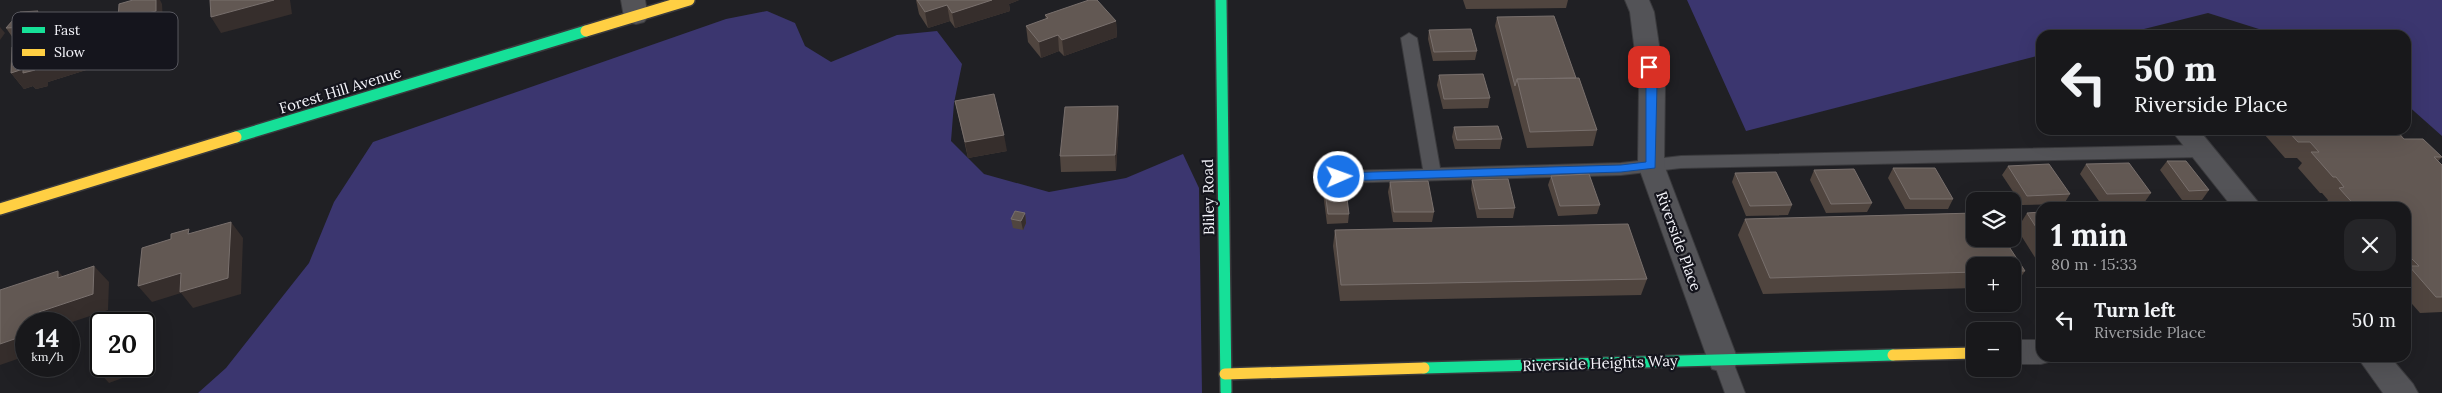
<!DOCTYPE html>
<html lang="en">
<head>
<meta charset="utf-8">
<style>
  body { margin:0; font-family:Lora,serif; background:#252528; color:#f1f3f6; height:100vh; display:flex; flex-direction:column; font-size:19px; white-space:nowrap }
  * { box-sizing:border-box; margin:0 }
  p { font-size:16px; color:#9fa0a3 }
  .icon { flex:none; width:28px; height:28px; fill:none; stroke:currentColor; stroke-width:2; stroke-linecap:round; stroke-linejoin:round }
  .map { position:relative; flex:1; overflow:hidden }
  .panel { position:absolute; left:2036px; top:202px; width:375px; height:160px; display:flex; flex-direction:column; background:#18181b; border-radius:15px; box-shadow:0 5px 20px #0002,0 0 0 1px #36373a }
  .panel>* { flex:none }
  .top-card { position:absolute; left:2036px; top:30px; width:375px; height:105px; border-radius:15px; box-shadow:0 5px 20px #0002,0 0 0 1px #36373a; background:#18181b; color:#f1f3f6; overflow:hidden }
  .fabs { position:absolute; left:1966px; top:192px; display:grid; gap:10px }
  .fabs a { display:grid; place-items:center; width:55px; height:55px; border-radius:10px; background:#18181b; box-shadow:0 5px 20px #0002,0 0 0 1px #36373a; font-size:25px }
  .speed { position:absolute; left:15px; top:312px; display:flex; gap:10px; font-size:25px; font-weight:700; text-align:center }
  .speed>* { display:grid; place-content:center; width:65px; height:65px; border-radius:50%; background:#18181b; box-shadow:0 5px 20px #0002,0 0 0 1px #36373a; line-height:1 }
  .speed small { font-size:12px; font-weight:400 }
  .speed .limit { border:2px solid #111; border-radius:8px; background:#fff; color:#111 }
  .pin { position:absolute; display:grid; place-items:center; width:42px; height:42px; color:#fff; margin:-21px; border-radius:10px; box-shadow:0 2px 8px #0006 }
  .me { position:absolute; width:55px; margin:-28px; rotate:88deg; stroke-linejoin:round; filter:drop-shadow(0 0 4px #0008) }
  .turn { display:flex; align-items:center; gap:18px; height:105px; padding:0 15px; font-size:22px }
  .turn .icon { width:65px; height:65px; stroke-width:2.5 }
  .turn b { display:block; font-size:35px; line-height:42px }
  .round { display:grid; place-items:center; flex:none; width:52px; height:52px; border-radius:15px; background:#252528 }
  .headline { display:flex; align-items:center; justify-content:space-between; height:85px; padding:0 15px }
  h1 { font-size:30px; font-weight:700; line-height:38px }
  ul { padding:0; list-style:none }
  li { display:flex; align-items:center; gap:15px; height:65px; padding:0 15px; border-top:1px solid #36373a }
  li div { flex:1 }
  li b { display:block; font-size:19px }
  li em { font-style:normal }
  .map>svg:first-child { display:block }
  .forest { fill:#3b366f }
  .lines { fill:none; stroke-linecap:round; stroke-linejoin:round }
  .lane-casing { stroke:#3a3a3d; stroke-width:2 }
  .street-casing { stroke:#3a3a3d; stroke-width:2 }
  .fast-casing { stroke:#3a3a3d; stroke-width:14 }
  .slow-casing { stroke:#3a3a3d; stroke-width:14 }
  .lane { fill:#535357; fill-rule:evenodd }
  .street { fill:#535357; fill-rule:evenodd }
  .fast { stroke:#16e098; stroke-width:11 }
  .slow { stroke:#ffcf43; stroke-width:11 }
  .wall { fill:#50453f }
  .shaded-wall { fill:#362e2c }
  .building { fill:#625853; stroke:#79706d }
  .route { fill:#1a73e8; stroke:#114b97 }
  .labels { text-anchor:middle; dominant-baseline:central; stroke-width:4.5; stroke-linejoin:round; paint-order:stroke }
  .street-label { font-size:15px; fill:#f4f4fa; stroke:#15151d }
  .key { fill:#15151d; stroke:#58585f; stroke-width:1 }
  .key-label { font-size:14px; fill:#f4f4fa }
</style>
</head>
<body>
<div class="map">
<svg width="2442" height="393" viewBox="0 0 2442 393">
  <rect width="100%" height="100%" fill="#202024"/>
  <path class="forest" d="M 1687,0 L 2442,0 L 2442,136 L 2406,104 L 2406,35 L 2278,35 L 2208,13 L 2120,35 L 2041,35 L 2041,55 L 1746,131 Z
    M 767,11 L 795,23 L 805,46 L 831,62 L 897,35 L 937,31 L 962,64 L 954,103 L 951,141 L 984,174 L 1049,192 L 1126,178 L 1183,154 L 1199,188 L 1202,393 L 198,393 L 226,368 L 309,263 L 334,202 L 373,142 L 726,19 Z"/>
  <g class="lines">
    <defs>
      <path id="lane" d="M 1409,33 L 1417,38 L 1440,168 L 1621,163 L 1681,156 L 2201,145 L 2207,147 L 2209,151 L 2207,155 L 2201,157 L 1681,168 L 1621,175 L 1339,183 L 1333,181 L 1330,177 L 1333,173 L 1339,171 L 1423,169 L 1401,38 Z
        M 1723,352 L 1730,354 L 1745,393 L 1725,393 L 1713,360 L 1716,354 Z"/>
      <path id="street" d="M 621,0 L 645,0 L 648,17 L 644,22 L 636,24 L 628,22 L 624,17 Z
        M 1625,0 L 1649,0 L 1654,12 L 1665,85 L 1664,165 L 1738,360 L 1734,369 L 1723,372 L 1712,369 L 1708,360 L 1638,165 L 1639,85 L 1630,12 Z
        M 2171,130 L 2199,130 L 2263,208 L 2233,208 Z
        M 2012,340 L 2041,340 L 2041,358 L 2053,358 L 2052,361 L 2041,364 L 2012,364 Z
        M 2358,358 L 2391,358 L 2413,384 L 2418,393 L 2383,393 Z"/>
      <path id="fast" d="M 1221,0 L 1226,391
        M 236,137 L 586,31
        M 1424,368 L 1893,355"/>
      <path id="slow" d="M 586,31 L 689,0
        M 0,209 L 236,137
        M 1893,355 L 1975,353
        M 1225,374 L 1424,368"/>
    </defs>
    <use href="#lane" class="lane-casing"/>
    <use href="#street" class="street-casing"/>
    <use href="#fast" class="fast-casing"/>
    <use href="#slow" class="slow-casing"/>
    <use href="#lane" class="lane"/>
    <use href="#street" class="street"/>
    <use href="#fast" class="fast"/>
    <use href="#slow" class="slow"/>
  </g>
  <path class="wall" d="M 916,0 L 1019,0 L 1009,4 L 1010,11 L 955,28 L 950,21 L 928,28 L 919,14 Z
    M 1463,0 L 1568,0 L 1566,8 L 1466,9 Z
    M 38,11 L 45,20 L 34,34 L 48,30 L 53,36 L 71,30 L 75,37 L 101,49 L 102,65 L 48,82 L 48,86 L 36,89 L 33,86 L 24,89 L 11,73 L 18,46 L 21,37 L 13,38 L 6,28 Z
    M 1045,15 L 1116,21 L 1117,37 L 1064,56 L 1059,51 L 1041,58 L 1028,42 L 1026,26 L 1046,19 Z
    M 1497,17 L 1576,78 L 1597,130 L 1593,146 L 1527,148 L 1495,26 Z
    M 1429,30 L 1477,51 L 1475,60 L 1433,61 L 1428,39 Z
    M 1439,75 L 1490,98 L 1488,108 L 1443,109 L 1437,85 Z
    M 955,101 L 1007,151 L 968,158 Z
    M 1118,106 L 1119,122 L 1116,171 L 1061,172 L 1060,156 Z
    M 1454,127 L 1502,139 L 1500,149 L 1455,149 L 1452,137 Z
    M 2267,130 L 2396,130 L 2404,139 L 2442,157 L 2438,161 L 2442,165 L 2442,312 L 2420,313 L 2406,297 L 2406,208 L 2329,208 L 2325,204 L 2328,200 L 2322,193 L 2320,193 L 2298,168 L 2302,163 L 2297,158 L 2285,158 L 2264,134 Z
    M 2167,161 L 2209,190 L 2202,200 L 2182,200 L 2160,170 Z
    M 2086,164 L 2151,193 L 2144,203 L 2101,204 L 2080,174 Z
    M 2008,166 L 2070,194 L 2064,204 L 2022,205 L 2002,175 Z
    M 1893,168 L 1953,199 L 1948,209 L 1905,209 L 1888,178 Z
    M 1814,170 L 1872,203 L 1867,212 L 1826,213 L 1810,180 Z
    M 1735,173 L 1792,205 L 1788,215 L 1746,216 L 1732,182 Z
    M 1551,176 L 1600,205 L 1597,214 L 1558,216 L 1548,185 Z
    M 1472,180 L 1515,208 L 1513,218 L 1477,218 L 1471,189 Z
    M 1390,182 L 1434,212 L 1432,222 L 1393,222 L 1388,192 Z
    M 1324,184 L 1349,214 L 1348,223 L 1327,224 L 1323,193 Z
    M 2041,212 L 2041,267 L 2017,229 L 2027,213 Z
    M 1025,213 L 1026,223 L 1023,230 L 1013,228 L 1011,219 Z
    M 1975,213 L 1975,239 L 2004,239 L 2025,271 L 2014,287 L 2012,287 L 2012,266 L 1975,266 L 1975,288 L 1763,294 L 1738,235 L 1745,219 Z
    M 1335,230 L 1647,279 L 1641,295 L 1340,301 L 1333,246 Z"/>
  <path class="shaded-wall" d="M 156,0 L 160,0 L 162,4 L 163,21 L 125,31 L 118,21 Z
    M 274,0 L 290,0 L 292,14 L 221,33 L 211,17 Z
    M 992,0 L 1019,0 L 1009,4 L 1010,11 L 955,28 L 952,13 Z
    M 947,5 L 950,21 L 928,28 L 925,12 Z
    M 38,11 L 45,20 L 32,37 L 24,27 Z
    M 1116,21 L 1117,37 L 1064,56 L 1062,40 Z
    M 0,27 L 5,33 L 0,40 Z
    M 48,30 L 61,45 L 49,37 Z
    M 71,30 L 83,46 L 89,33 L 101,49 L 102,65 L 48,82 L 48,86 L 36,89 L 33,86 L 24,89 L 11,73 L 35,66 L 71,38 Z
    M 1058,35 L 1059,51 L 1041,58 L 1039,42 Z
    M 1118,106 L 1119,122 L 1116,171 L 1115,155 Z
    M 1004,135 L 1007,151 L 968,158 L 965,142 Z
    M 1025,213 L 1026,223 L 1023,230 L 1021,221 Z
    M 231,222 L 243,238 L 241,294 L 193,308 L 181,293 L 152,302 L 138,286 L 181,273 Z
    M 94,266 L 109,282 L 108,310 L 66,324 L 38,324 L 39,312 Z
    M 58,271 L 73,287 L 58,278 Z
    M 26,335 L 26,356 L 0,365 L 0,344 Z
    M 144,336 L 148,341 L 149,368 L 109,383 L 100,373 L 120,366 L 144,366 Z"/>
  <path class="building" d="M 133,0 L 156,0 L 156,11 L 118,21 L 119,4 Z
    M 210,0 L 274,0 L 211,17 Z
    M 917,0 L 992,0 L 952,13 L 947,5 L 925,12 Z
    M 1089,0 L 1097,0 L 1116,21 L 1062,40 L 1058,35 L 1039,42 L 1026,26 L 1048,18 L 1045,15 Z
    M 38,11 L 24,27 L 6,28 L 20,12 Z
    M 1554,16 L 1576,78 L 1517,79 L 1515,86 L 1497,17 Z
    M 1471,29 L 1477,51 L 1434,52 L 1429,30 Z
    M 48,30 L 49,37 L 71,30 L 71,38 L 89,33 L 90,49 L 35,66 L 35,70 L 23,73 L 23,69 L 11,73 L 12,47 L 18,46 L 17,38 Z
    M 1483,74 L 1490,98 L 1444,99 L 1439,75 Z
    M 1579,78 L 1597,130 L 1530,132 L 1517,79 Z
    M 994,94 L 1004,135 L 965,142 L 955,101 Z
    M 1118,106 L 1115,155 L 1060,156 L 1065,107 Z
    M 1498,126 L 1502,139 L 1457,140 L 1454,127 Z
    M 2287,130 L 2396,130 L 2404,139 L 2423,139 L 2442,157 L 2434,157 L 2442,165 L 2442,297 L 2436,297 L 2409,266 L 2419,266 L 2406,253 L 2406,208 L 2357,208 L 2339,188 L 2344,187 L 2336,177 L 2333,177 L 2311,152 L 2319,152 L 2310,142 L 2298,142 Z
    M 2167,161 L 2186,161 L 2209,190 L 2189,191 Z
    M 2129,163 L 2151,193 L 2107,194 L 2086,164 Z
    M 2049,164 L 2070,194 L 2027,196 L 2008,166 Z
    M 1893,168 L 1935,168 L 1953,199 L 1910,199 Z
    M 1854,169 L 1872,203 L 1831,204 L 1814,170 Z
    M 1776,172 L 1792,205 L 1750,206 L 1735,173 Z
    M 1589,174 L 1600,205 L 1560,206 L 1551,176 Z
    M 1508,179 L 1515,208 L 1479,209 L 1472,180 Z
    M 1428,181 L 1434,212 L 1394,212 L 1390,182 Z
    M 1345,183 L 1349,214 L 1328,214 L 1324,184 Z
    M 1015,211 L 1025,213 L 1021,221 L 1011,219 Z
    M 2041,212 L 2041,235 L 2027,213 Z
    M 1975,213 L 1975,239 L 2004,239 L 2025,271 L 2012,271 L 2012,266 L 1975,266 L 1975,272 L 1770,278 L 1745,219 Z
    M 231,222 L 228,278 L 180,292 L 181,273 L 138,286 L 142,248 L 171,239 L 171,234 L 189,229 L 188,234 Z
    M 1628,224 L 1647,279 L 1341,285 L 1335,230 Z
    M 94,266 L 93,294 L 39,312 L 38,324 L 26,324 L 26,335 L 0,344 L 0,290 L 58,271 L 58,278 Z
    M 101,344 L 101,366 L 120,366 L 100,373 L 100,345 Z"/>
  <path class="route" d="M 1649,64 L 1654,67 L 1657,85 L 1655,168 L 1621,172 L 1339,181 L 1334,177 L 1339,173 L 1621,165 L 1646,162 L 1646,85 L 1644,67 Z"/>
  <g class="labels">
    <g class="street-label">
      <text transform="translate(340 90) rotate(-17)">Forest Hill Avenue</text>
      <text transform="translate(1208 197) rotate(-91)">Bliley Road</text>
      <text transform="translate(1679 241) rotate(70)">Riverside Place</text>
      <text transform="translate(1600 363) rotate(-2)">Riverside Heights Way</text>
    </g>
  </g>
  <rect x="12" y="12" width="166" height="58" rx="8" class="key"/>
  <rect x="22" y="27" width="23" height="6" fill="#16e098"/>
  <rect x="22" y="49" width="23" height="7" fill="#ffcf43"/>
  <g class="key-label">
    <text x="54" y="35">Fast</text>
    <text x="54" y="57">Slow</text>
  </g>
</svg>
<div class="fabs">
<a><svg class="icon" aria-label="layers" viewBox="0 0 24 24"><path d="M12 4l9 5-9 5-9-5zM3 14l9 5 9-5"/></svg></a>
<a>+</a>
<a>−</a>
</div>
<div class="speed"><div>14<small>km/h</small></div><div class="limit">20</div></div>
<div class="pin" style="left:1649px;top:67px;background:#d93025"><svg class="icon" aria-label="arrive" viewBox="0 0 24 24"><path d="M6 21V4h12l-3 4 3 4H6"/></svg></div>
<svg class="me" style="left:1339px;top:177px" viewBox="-20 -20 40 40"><circle r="17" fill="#1a73e8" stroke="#fff" stroke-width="3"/><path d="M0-11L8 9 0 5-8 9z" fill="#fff"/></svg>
<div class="top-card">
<div class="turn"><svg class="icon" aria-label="left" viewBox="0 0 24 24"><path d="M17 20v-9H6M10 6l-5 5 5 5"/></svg><div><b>50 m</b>Riverside Place</div></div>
</div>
<section class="panel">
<div class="headline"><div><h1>1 min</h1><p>80 m · 15:33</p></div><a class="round"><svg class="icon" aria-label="close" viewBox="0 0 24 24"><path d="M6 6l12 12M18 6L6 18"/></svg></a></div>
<ul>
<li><svg class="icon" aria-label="left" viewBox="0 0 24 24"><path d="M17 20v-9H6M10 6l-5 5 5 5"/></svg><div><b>Turn left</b><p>Riverside Place</p></div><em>50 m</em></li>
</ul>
</section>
</div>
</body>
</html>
